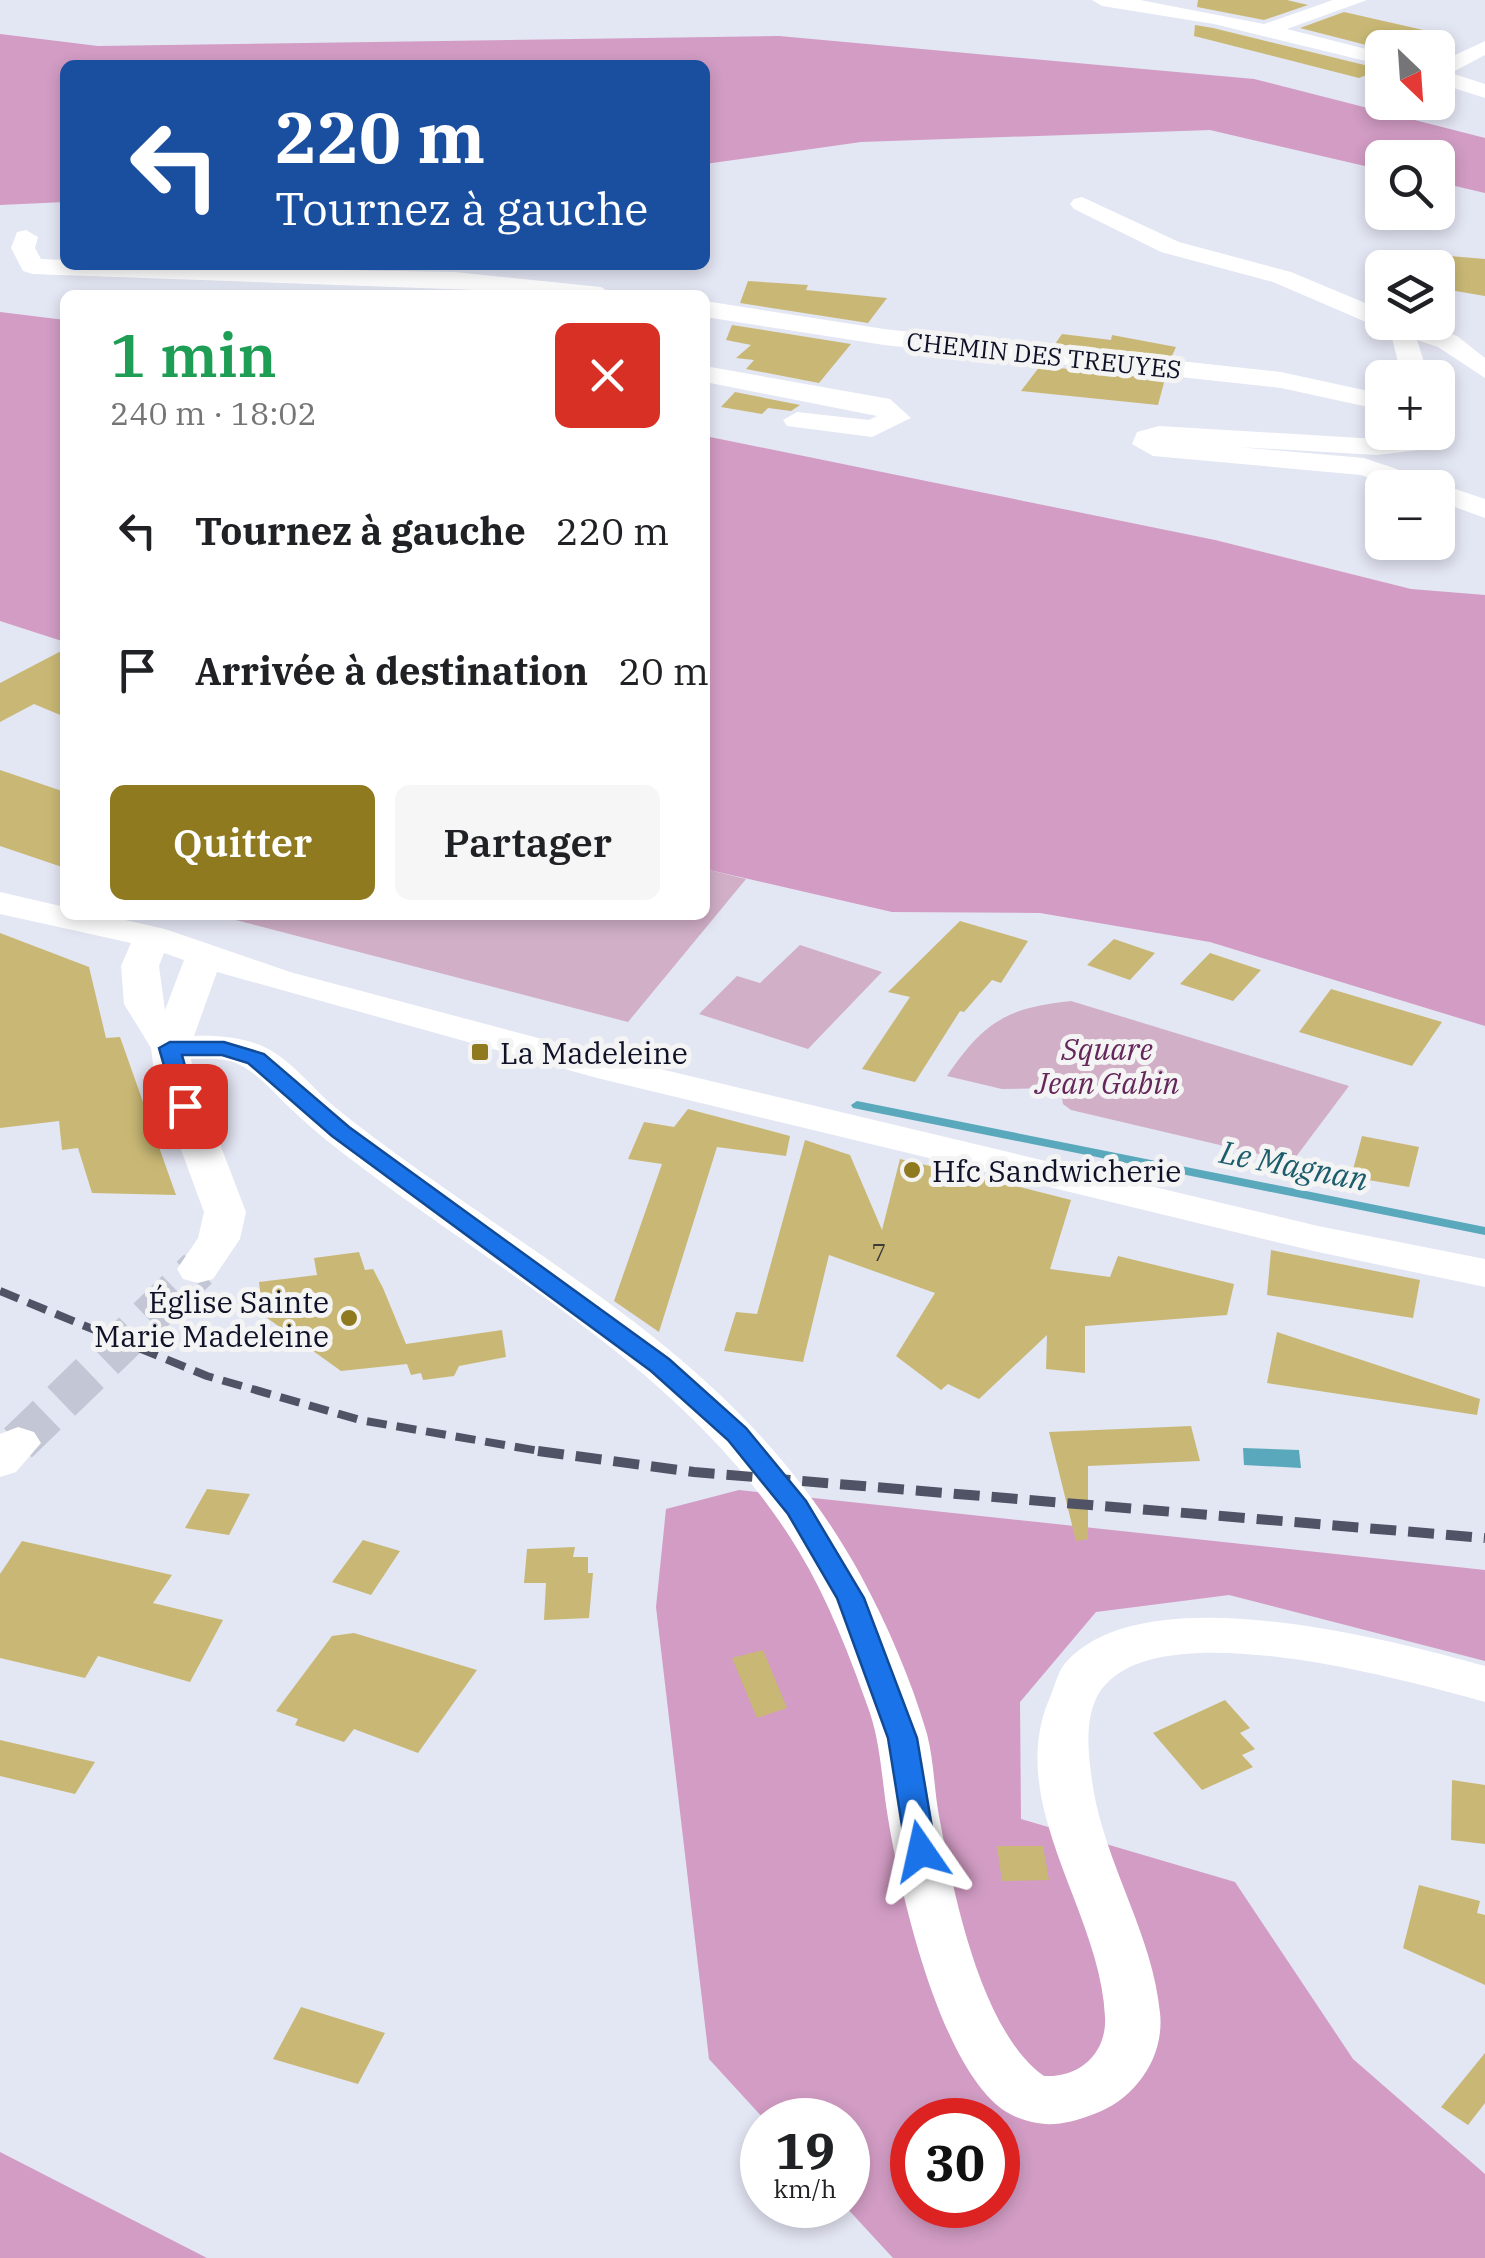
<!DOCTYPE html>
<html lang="fr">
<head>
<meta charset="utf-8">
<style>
  body { margin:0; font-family:"IBM Plex Serif",serif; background:#f6f6f6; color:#202124; height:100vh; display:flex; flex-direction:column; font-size:38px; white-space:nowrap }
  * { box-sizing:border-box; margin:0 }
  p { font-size:32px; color:#757577 }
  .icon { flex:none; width:55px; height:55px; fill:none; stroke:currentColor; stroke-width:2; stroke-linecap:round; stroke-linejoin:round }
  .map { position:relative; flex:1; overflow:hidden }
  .sheet { position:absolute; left:60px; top:290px; width:650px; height:630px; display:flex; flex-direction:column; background:#fff; border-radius:15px; box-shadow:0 5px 15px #0003 }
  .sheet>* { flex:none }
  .banner { position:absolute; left:60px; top:60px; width:650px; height:210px; border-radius:15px; box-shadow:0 5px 15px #0003; background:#1a4fa0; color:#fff; overflow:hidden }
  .needle { width:65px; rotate:155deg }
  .buttons { position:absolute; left:1365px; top:30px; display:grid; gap:20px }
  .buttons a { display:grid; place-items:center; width:90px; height:90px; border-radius:15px; background:#fff; box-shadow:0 5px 15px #0003; font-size:50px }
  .speed { position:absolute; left:740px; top:2098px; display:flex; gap:20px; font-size:50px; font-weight:700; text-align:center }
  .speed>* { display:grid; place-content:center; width:130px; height:130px; border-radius:50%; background:#fff; box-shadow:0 5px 15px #0003; line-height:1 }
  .speed small { font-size:25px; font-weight:400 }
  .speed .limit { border:15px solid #d22; background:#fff; color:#111 }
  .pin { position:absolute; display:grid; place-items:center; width:85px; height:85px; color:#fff; margin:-42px; border-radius:20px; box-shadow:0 5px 15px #0006 }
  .me { position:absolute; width:110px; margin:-55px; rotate:349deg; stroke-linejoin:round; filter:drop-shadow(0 0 8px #0008) }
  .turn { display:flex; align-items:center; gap:35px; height:210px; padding:0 50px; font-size:45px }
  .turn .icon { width:130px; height:130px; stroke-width:2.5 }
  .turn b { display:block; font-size:70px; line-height:85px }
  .round { display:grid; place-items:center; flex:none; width:105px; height:105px; border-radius:15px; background:#f6f6f6 }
  .headline { display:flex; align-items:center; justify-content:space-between; height:170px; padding:0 50px }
  h1 { font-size:60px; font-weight:600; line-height:75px; color:#1e9e55 }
  .primary-button { display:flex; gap:20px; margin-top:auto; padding:20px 50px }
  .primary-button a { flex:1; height:115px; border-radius:15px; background:#8f7a20; color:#fff; font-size:40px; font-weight:600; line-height:115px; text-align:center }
  .primary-button a+a { background:#f6f6f6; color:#202124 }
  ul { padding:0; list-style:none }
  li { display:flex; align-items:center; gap:30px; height:140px; padding:0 50px }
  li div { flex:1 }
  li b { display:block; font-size:38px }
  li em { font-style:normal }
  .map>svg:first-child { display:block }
  .green { fill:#d0afc7 }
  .forest { fill:#d29cc4; fill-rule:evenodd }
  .water { fill:#59a8bb }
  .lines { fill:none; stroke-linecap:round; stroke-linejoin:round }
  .stream { fill:#59a8bb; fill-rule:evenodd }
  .building { fill:#c9b875 }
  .minor-tunnel { stroke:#c3c6d4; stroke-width:40; stroke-dasharray:40 20; stroke-linecap:butt }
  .minor { fill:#fff; fill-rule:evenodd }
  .rail-far1 { stroke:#505366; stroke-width:8; stroke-dasharray:20 10; stroke-linecap:butt }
  .rail { stroke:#505366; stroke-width:10; stroke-dasharray:26 12; stroke-linecap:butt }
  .route { fill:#1a73e8; stroke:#114b97; stroke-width:2.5 }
  .poi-dot { fill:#8f7a20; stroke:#f4f4f4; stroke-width:4 }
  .labels { text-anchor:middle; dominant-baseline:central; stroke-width:10; stroke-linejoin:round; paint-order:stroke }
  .far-street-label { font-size:25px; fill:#0e1127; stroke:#f4f4f4 }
  .number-label { font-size:25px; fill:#3d3b3a }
  .park-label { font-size:30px; font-style:italic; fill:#652659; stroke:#f4f4f4 }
  .poi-label { font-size:30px; fill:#0e1127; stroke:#f4f4f4; text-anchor:start }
  .water-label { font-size:32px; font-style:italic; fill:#1c5d6b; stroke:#f4f4f4 }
</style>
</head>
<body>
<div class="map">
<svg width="1485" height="2258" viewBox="0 0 1485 2258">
  <rect width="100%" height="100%" fill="#e3e6f3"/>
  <path class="green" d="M 705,869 L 746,879 L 628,1022 L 224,917 L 705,915 Z
    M 800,945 L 882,972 L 808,1049 L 699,1014 L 737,976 L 760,983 Z
    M 1071,1001 L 1349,1086 L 1292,1162 L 1071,1110 L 1063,1104 L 1060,1088 L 1002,1089 L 947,1076 C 984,1022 1006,1008 1071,1001 Z"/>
  <path class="forest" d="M 0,34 L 98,46 L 779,36 L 1254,79 L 1485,138 L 1485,193 L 1438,182 L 1438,158 L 1382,158 L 1382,170 L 1210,130 L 861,142 L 705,164 L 705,65 L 65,65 L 65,202 L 0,205 Z
    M 0,312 L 65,320 L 65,642 L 0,621 Z
    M 705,436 L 1215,540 L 1411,589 L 1485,595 L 1485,1026 L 1210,942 L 1040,913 L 892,912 L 705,869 Z
    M 739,1490 L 1485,1570 L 1485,1661 L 1229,1595 L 1096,1612 L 1020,1702 L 1021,1819 L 1235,1882 L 1353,2059 L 1485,2174 L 1485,2258 L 893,2258 L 844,2205 L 848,2205 L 848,2120 L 765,2120 L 709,2059 L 656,1607 L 666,1509 ZM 912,2120 L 998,2120 L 998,2205 L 912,2205 Z
    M 0,2152 L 207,2258 L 0,2258 Z"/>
  <path class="water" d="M 1243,1448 L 1299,1450 L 1301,1468 L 1244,1465 Z"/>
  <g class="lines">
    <path class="stream" d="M 857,1101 L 1485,1227 L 1485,1235 L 853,1108 L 851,1105 Z"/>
  </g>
  <path class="building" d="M 1198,0 L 1287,0 L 1308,5 L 1264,20 L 1197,7 Z
    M 1344,12 L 1454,37 L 1429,48 L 1382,49 L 1300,28 Z
    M 1195,25 L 1213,28 L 1381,69 L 1359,78 L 1194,36 Z
    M 1438,255 L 1485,259 L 1485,296 L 1438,288 Z
    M 748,281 L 808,285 L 806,290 L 887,298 L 868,323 L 740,303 Z
    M 732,325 L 851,344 L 819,383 L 746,369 L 754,360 L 736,358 L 751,345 L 726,340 Z
    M 1062,334 L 1111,340 L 1112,335 L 1176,347 L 1172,356 L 1055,344 Z
    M 1040,366 L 1165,379 L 1158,405 L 1021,391 Z
    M 735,392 L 800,405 L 791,411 L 768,408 L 762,414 L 721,407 Z
    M 65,649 L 65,717 L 34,704 L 0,722 L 0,683 Z
    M 0,770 L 65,792 L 65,868 L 0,846 Z
    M 960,921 L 1028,941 L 1001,983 L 992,980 L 964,1012 L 960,1011 L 915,1082 L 862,1069 L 910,997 L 888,992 Z
    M 0,933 L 89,967 L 106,1038 L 120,1037 L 176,1195 L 92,1193 L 78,1148 L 62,1150 L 59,1121 L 0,1128 Z
    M 1114,939 L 1155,953 L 1130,980 L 1087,965 Z
    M 1210,953 L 1261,970 L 1233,1001 L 1180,984 Z
    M 1331,989 L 1442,1022 L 1412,1066 L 1299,1032 Z
    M 688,1109 L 790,1136 L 786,1156 L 717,1147 L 659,1332 L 614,1301 L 662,1164 L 628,1159 L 644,1122 L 674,1127 Z
    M 1362,1136 L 1419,1147 L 1409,1187 L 1351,1177 Z
    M 805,1140 L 850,1155 L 882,1230 L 900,1159 L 1016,1186 L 1071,1200 L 1050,1269 L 1110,1277 L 1118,1256 L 1234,1284 L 1227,1315 L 1085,1326 L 1085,1373 L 1046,1369 L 1047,1335 L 979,1399 L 948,1384 L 941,1390 L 896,1356 L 935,1293 L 829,1255 L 803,1362 L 724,1351 L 736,1312 L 757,1314 Z
    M 1271,1250 L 1420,1280 L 1413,1318 L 1267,1295 Z
    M 359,1252 L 365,1270 L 373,1269 L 383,1288 L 406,1344 L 502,1330 L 506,1357 L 459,1366 L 454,1376 L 423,1380 L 421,1373 L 411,1375 L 407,1364 L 341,1371 L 263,1315 L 259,1282 L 317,1275 L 314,1258 Z
    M 1277,1332 L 1480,1399 L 1477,1415 L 1267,1383 Z
    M 1191,1426 L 1200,1461 L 1088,1466 L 1088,1539 L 1076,1541 L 1049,1432 Z
    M 207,1489 L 250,1494 L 229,1535 L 185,1528 Z
    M 363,1540 L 400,1551 L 371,1595 L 332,1582 Z
    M 22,1541 L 172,1575 L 153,1603 L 223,1620 L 190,1682 L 98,1656 L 85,1678 L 0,1658 L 0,1574 Z
    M 575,1547 L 573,1557 L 588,1557 L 588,1573 L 593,1573 L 589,1618 L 544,1620 L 546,1583 L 524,1583 L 527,1549 Z
    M 354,1633 L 477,1670 L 418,1753 L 354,1729 L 344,1742 L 295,1725 L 298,1719 L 276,1711 L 332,1636 Z
    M 763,1650 L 787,1708 L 757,1718 L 732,1658 Z
    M 1225,1700 L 1250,1728 L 1240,1733 L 1255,1749 L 1242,1755 L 1253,1767 L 1202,1790 L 1153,1733 Z
    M 0,1740 L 95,1762 L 75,1794 L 0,1776 Z
    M 1452,1780 L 1485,1785 L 1485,1844 L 1451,1840 Z
    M 997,1846 L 1043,1846 L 1049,1880 L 1002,1881 Z
    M 1419,1885 L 1480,1901 L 1477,1913 L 1485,1915 L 1485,1985 L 1403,1948 Z
    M 301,2007 L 385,2033 L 358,2084 L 273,2059 Z
    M 1485,2053 L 1485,2103 L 1468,2125 L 1441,2107 Z"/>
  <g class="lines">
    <path class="minor-tunnel" d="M 18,1443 L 198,1269"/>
    <path class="minor" d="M 1092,0 L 1140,0 L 1264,24 L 1333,0 L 1367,0 L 1287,29 L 1382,53 L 1382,65 L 1214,24 L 1102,6 Z
      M 1485,41 L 1485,55 L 1451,73 L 1485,84 L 1485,98 L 1438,83 L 1438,63 Z
      M 1082,197 L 1179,242 L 1291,272 L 1382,310 L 1382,322 L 1393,322 L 1373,325 L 1273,282 L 1161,252 L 1074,209 L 1070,204 L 1074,199 Z
      M 26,230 L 38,237 L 35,248 L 41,259 L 65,260 L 65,265 L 455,272 L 601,287 L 614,295 L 32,274 L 23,271 L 11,248 L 17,232 Z
      M 705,301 L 884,329 L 1281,372 L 1382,394 L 1382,410 L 1281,388 L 884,345 L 705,317 Z
      M 1427,325 L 1457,336 L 1485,358 L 1485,378 L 1438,347 L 1417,340 L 1429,378 L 1402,378 L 1391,334 L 1404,326 Z
      M 705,366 L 890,399 L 911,418 L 872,437 L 787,426 L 783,420 L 797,412 L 869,420 L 877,416 L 705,382 Z
      M 1159,426 L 1377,439 L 1383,438 L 1379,432 L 1382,427 L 1382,432 L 1417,432 L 1431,443 L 1427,449 L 1377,455 L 1238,447 L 1364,458 L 1485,499 L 1485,518 L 1438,501 L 1438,488 L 1398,488 L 1361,475 L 1153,456 L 1132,444 L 1137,432 Z
      M 0,892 L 65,907 L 65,915 L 103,915 L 165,929 L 290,972 L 606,1056 L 1318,1226 L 1485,1259 L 1485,1287 L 1318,1252 L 597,1078 L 217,972 L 194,1036 C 216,1035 239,1037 260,1045 C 288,1057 308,1083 330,1103 C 359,1127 389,1149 420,1171 C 593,1294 753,1381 860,1574 C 887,1624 911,1679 927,1734 C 934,1761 934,1789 939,1816 C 953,1890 980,2031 1044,2076 C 1080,2078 1107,2053 1105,2017 C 1101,1910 1002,1802 1051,1695 C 1055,1684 1059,1669 1067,1661 C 1146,1575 1388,1639 1485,1666 L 1485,1702 C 1404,1680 1170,1614 1106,1684 C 1082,1709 1088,1755 1093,1787 C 1105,1864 1153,1935 1160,2013 C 1165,2058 1134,2100 1094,2114 C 1065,2125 1043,2129 1014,2116 C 943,2084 900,1891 888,1818 C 882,1782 881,1747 870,1713 C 850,1657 829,1601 798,1550 C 695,1380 520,1286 365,1170 C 340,1151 315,1132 292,1110 C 275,1094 259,1074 238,1064 C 223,1057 207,1059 191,1059 L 195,1079 L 246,1212 L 240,1239 L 213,1279 L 198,1283 L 183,1279 L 177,1269 L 198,1238 L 204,1212 L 155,1079 L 151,1048 L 124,1004 L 121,966 L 131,943 L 0,914 ZM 164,953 L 184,960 L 165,1010 L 159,966 Z
      M 18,1427 L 34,1432 L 41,1443 L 16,1472 L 0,1477 L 0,1434 Z"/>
    <path class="rail-far1" d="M 0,1291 L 207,1376 L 360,1420 L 557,1454"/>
    <path class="rail" d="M 538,1451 L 694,1472 L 1485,1538"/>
  </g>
  <path class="route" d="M 170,1042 L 224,1042 L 264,1054 L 349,1127 L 669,1359 L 746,1428 L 806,1501 L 864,1598 L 917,1738 L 936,1851 L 932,1859 L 911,1859 L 906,1851 L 888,1738 L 837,1598 L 788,1514 L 728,1440 L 651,1371 L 332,1136 L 248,1063 L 222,1055 L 182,1055 L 196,1106 L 193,1111 L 177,1111 L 159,1048 Z"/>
  <g class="poi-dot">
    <rect x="470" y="1042" width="20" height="20" rx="5"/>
    <circle cx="912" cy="1170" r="10"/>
    <circle cx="349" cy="1318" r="10"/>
  </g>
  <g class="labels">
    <g class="far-street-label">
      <text transform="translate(1044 355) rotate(6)">CHEMIN DES TREUYES</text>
    </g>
    <g class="number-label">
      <text x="879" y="1251">7</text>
    </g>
    <g class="park-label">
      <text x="1107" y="1048">Square<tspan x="1107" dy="34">Jean Gabin</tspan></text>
    </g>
    <g class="poi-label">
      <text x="500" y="1052">La Madeleine</text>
      <text x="932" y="1170">Hfc Sandwicherie</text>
      <text x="329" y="1301" text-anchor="end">Église Sainte<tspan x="329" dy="34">Marie Madeleine</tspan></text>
    </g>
    <g class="water-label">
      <text transform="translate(1294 1165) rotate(11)">Le Magnan</text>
    </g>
  </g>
</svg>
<div class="buttons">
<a><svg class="needle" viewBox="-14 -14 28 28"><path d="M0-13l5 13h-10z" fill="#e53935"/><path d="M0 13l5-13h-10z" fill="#757577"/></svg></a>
<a><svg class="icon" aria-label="search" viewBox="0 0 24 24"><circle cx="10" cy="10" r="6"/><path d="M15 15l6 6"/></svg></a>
<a><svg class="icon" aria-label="layers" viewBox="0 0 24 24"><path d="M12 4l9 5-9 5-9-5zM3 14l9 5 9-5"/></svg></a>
<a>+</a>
<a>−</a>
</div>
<div class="speed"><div>19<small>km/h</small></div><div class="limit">30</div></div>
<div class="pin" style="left:185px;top:1106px;background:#d93025"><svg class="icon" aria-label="arrive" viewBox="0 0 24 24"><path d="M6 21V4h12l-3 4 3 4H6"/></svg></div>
<svg class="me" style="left:921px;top:1851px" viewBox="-20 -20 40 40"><path d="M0-17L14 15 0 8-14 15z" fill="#1a73e8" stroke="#fff" stroke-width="4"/></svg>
<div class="banner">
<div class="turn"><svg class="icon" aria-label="left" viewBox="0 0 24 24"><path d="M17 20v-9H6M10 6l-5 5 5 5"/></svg><div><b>220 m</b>Tournez à gauche</div></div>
</div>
<section class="sheet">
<div class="headline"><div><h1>1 min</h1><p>240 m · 18:02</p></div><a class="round" style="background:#d93025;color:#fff"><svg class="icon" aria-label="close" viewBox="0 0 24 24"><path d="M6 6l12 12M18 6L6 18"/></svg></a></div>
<ul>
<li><svg class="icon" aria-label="left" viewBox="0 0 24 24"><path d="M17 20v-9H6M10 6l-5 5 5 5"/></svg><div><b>Tournez à gauche</b></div><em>220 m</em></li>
<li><svg class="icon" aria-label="arrive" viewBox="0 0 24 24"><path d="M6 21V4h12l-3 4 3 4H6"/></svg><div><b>Arrivée à destination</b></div><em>20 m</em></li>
</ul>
<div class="primary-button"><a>Quitter</a><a>Partager</a></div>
</section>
</div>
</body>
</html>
